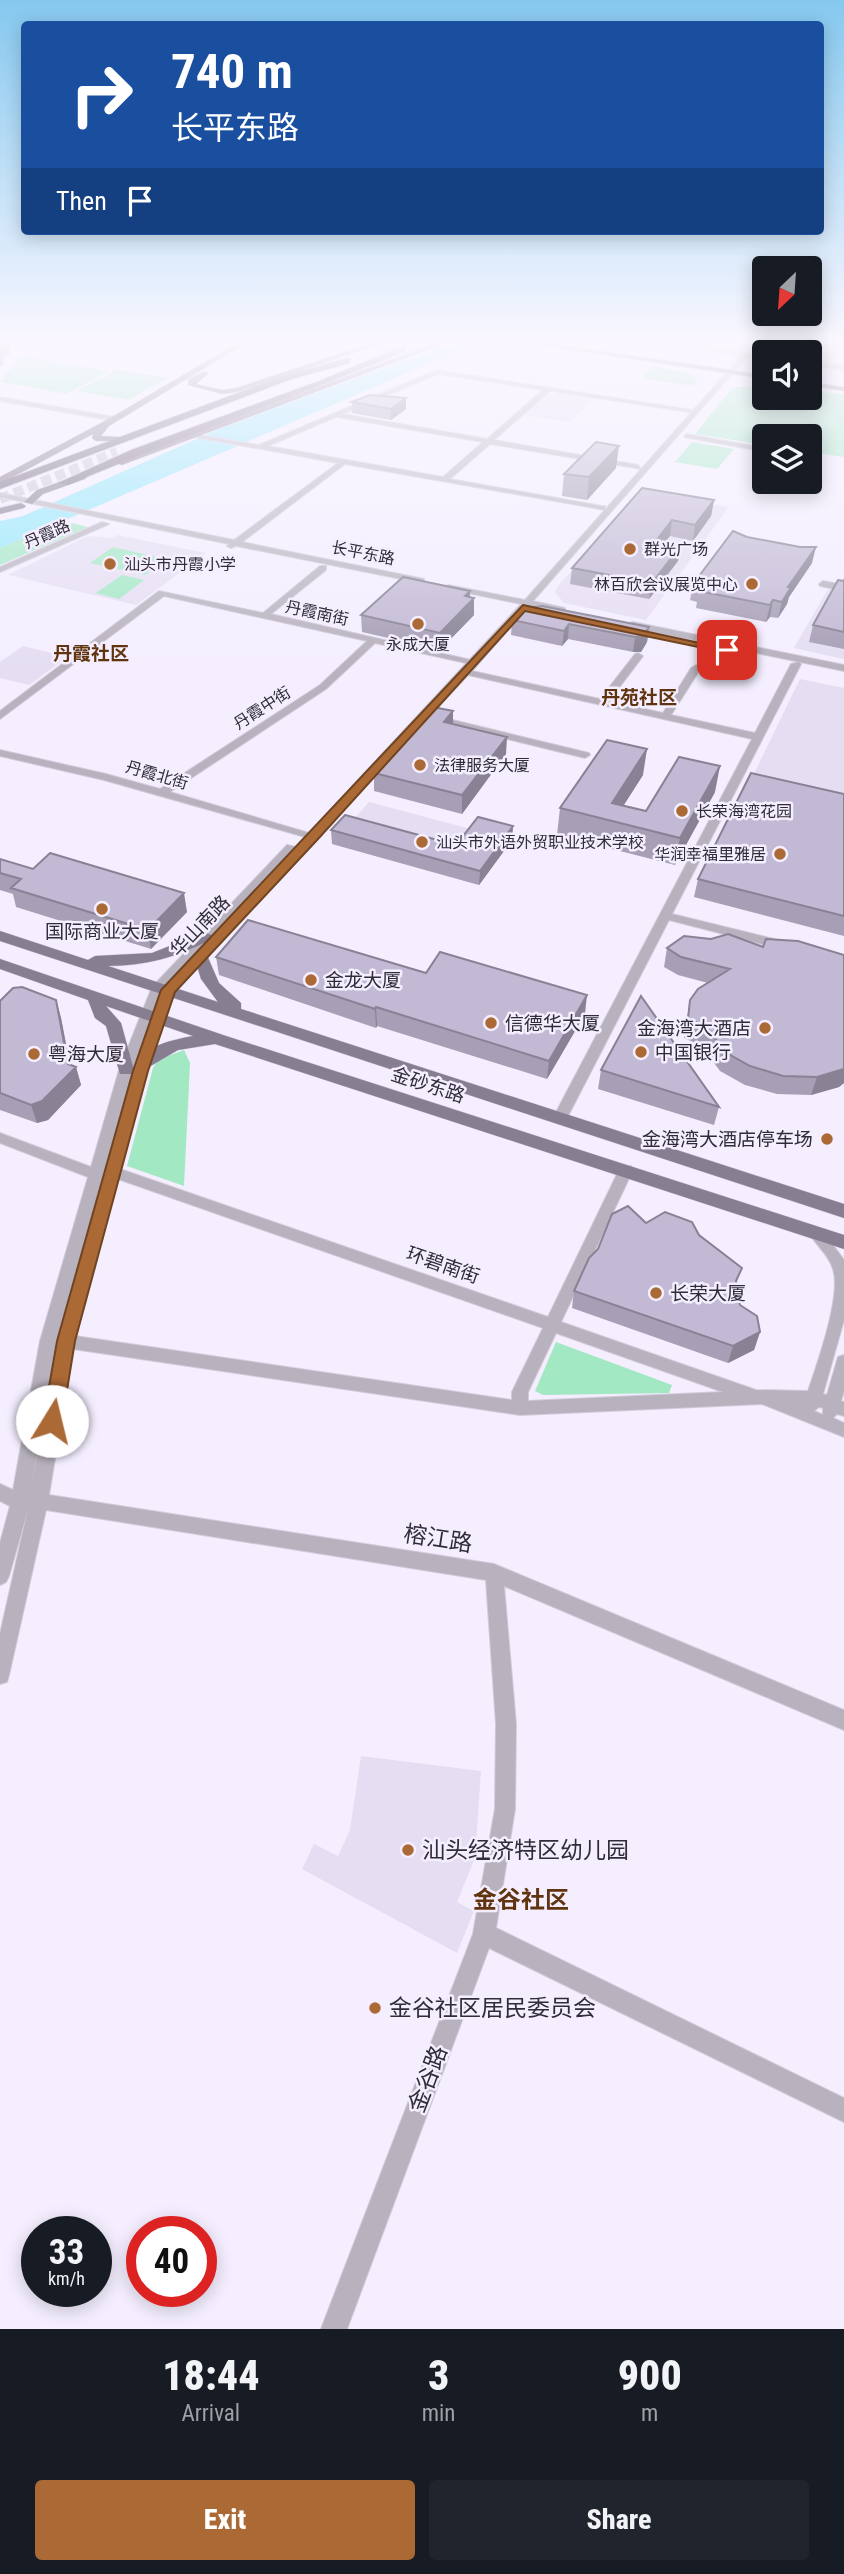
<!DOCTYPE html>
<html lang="en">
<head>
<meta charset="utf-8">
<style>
  body { margin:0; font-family:"Roboto Condensed","Noto Sans SC",sans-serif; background:#20242c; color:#f1f3f6; height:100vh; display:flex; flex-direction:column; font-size:26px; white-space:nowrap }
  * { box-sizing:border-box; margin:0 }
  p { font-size:23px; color:#9ea1a6 }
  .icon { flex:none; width:38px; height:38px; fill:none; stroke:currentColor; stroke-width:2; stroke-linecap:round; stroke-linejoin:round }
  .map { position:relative; height:2329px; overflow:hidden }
  .drawer { display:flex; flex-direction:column; background:#171b24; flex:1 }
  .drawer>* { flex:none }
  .guide { position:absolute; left:21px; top:21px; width:803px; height:214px; border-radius:7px; box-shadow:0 4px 18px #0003; background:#1a4fa0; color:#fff; overflow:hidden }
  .needle { width:46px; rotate:205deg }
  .controls { position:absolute; left:752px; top:256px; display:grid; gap:14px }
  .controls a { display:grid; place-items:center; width:70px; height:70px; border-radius:7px; background:#171b24; box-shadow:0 4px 18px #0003; font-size:35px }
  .speed { position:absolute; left:21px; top:2216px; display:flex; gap:14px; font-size:35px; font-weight:700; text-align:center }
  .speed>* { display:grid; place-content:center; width:91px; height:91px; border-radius:50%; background:#171b24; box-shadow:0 4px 18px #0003; line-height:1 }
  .speed small { font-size:18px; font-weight:400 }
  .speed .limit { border:10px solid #d22; background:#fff; color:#111 }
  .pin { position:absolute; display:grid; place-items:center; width:60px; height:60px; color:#fff; margin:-30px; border-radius:14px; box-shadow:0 4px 10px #0006 }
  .me { position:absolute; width:77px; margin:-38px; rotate:9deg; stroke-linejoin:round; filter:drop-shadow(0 0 5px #0008) }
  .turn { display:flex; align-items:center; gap:24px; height:147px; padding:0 35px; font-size:32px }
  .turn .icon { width:91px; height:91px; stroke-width:2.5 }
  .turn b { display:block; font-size:49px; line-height:60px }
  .then { display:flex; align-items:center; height:66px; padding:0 35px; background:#0003; gap:14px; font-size:26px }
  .eta { display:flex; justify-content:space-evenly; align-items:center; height:119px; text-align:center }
  .eta b { font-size:42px; font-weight:800; line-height:49px }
  .action { display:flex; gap:14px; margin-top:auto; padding:14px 35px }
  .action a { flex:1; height:80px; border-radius:7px; background:#ab6935; color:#fff; font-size:28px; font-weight:800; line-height:80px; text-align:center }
  .action a+a { background:#20242c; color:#f1f3f6 }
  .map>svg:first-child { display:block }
  .built { fill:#e5def2 }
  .green { fill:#a1e8c3 }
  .water { fill:#91e7fa }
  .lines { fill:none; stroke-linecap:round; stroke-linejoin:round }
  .highway-tunnel { stroke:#cdc7d7; stroke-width:10; stroke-dasharray:10 5; stroke-linecap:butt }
  .minor-casing { stroke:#d1cbdb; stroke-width:2 }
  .major-casing { stroke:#d1cbdb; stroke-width:1 }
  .highway-casing { stroke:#d1cbdb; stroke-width:2 }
  .minor { fill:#b8b2be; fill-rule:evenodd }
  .major { fill:#887e92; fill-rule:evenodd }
  .highway { fill:#776b82; fill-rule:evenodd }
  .wall { fill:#a79fb6 }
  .shaded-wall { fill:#888294 }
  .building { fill:#c2b9d4; stroke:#888294; stroke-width:2 }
  .route { fill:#ab6935; stroke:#6f4422; stroke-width:2 }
  .poi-dot { fill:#ab6935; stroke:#f4eeff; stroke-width:2.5 }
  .labels { text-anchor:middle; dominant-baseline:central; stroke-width:5; stroke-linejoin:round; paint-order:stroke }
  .far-street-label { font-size:16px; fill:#312d38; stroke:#f4eeff }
  .far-poi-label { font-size:16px; fill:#312d38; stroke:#f4eeff; text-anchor:start }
  .far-quarter-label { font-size:19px; font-weight:bold; fill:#60340e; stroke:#f4eeff }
  .street-label { font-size:19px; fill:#312d38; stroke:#f4eeff }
  .poi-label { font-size:19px; fill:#312d38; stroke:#f4eeff; text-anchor:start }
  .near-street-label { font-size:23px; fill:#312d38; stroke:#f4eeff }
  .near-poi-label { font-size:23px; fill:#312d38; stroke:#f4eeff; text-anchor:start }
  .near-neighbourhood-label { font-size:24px; font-weight:bold; fill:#60340e; stroke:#f4eeff }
</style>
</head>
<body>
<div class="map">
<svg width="844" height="2329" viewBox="0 0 844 2329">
  <rect width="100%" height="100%" fill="#f4eeff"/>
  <path class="built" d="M 563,392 L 596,397 L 569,422 L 523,415 L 544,396 Z
    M 642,493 L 729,507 L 646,620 L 564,603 L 555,592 L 558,586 Z
    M 117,535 L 206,553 L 136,605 L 8,575 L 88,536 L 112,538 Z
    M 828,589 L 844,592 L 844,659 L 794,648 Z
    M 23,646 L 67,657 L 29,685 L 0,678 L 0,662 Z
    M 800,679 L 844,688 L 844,804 L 750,782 Z
    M 369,802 L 512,840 L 479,885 L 332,844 Z
    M 361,1756 L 481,1771 L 475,1858 L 457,1902 L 474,1911 L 457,1953 L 302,1869 L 314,1844 L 338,1856 L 350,1830 Z"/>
  <path class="green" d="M 21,356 L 109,371 L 67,394 L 0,382 Z
    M 653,366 L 693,374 L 697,382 L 693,386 L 641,378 Z
    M 117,369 L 168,378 L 128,400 L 77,391 Z
    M 765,384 L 765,397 L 810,397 L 810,390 L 844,395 L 844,457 L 810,452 L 810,436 L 765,436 L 765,445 L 695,434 L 732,388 Z
    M 692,442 L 734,449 L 717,469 L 675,462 Z
    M 63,521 L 88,527 L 0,565 L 0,548 Z
    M 113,547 L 166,559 L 145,575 L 90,563 Z
    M 122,575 L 144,580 L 119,599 L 96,593 Z
    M 184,1050 L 190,1063 L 184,1186 L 127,1166 L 153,1068 L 158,1060 Z
    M 556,1342 L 672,1385 L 669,1393 L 543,1395 L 535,1391 Z"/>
  <path class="water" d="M 455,342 L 465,342 L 463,349 L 0,548 L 0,521 L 23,516 L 219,429 Z"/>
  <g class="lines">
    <path class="highway-tunnel" d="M 0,499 L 117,452"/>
    <defs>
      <path id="minor" d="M 659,342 L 677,342 L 749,353 L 757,342 L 763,342 L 754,354 L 765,355 L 765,359 L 751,357 L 745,359 L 533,601 L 565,608 L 565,612 L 529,606 L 472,671 L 600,699 L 635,654 L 638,653 L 643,656 L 609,701 L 663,713 L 691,668 L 696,665 L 701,668 L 671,715 L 755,733 L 791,664 L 799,662 L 801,664 L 672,914 L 786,942 L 788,945 L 782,949 L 669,920 L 567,1118 L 560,1123 L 555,1121 L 553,1118 L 752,739 L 468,675 L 174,991 L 147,1071 L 120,1169 L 548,1317 L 619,1170 L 621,1166 L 631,1166 L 633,1170 L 561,1322 L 756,1390 L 808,1391 C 817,1364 842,1295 833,1269 C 829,1255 816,1245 809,1233 L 811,1229 L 821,1229 L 844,1260 L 844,1320 L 823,1394 L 827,1395 L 838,1357 L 844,1355 L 844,1391 L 841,1401 L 844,1402 L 844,1416 L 837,1414 L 833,1418 L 844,1423 L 844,1437 L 762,1404 L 520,1415 L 73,1349 L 49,1495 L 494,1564 L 844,1710 L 844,1730 L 504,1586 L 516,1724 L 515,1809 L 496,1928 L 844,2098 L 844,2122 L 489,1948 L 347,2329 L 321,2329 L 473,1934 L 495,1809 L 496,1724 L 486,1580 L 46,1510 L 9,1675 L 7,1682 L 0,1684 L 0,1634 L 28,1509 L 9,1576 L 6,1582 L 0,1585 L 0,1543 L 10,1506 L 0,1501 L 0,1484 L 13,1490 L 40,1341 L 88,1177 L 0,1143 L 0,1133 L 91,1167 L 119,1070 L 152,987 L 287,845 L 296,847 L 305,837 L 104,780 L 0,756 L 0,750 L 106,774 L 160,789 L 320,685 L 367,641 L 164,596 L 0,719 L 0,711 L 159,591 L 263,613 L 320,566 L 326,566 L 326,570 L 271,614 L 471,660 L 466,663 L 375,643 L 326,689 L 170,792 L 309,833 L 521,604 L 448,589 L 448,585 L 525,600 L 736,362 L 735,359 L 743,356 ZM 149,1028 L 133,1071 L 105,1174 L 133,1070 ZM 104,1177 L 58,1341 L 30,1494 L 56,1341 ZM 118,1179 L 543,1328 L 512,1392 L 512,1400 L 75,1336 ZM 556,1333 L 723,1392 L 528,1401 L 528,1392 ZM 819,1407 L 823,1408 L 823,1415 L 814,1411 Z
        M 810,361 L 844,366 L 844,370 L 810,365 Z
        M 437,370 L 692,410 L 689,412 L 550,391 L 494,440 L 638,465 L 641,469 L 490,444 L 450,479 L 602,506 L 605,506 L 605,510 L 345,464 L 242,542 L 424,579 L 424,583 L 421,583 L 236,546 L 231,548 L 227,546 L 229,544 L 0,497 L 0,493 L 234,540 L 338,463 L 194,437 L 192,434 L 259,445 ZM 438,374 L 543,390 L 487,439 L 343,414 ZM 336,417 L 483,442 L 443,477 L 268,446 Z
        M 0,397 L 115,417 L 118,419 L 115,421 L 0,401 Z
        M 686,434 L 765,448 L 765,452 L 684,437 Z
        M 102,522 L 109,524 L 0,572 L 0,567 Z
        M 823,581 L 844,585 L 844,591 L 820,586 L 819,584 Z
        M 633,622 L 844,665 L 844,671 L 630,627 L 630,623 Z
        M 436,716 L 589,753 L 590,755 L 585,758 L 433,721 L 431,719 Z"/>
      <path id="major" d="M 239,342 L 248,342 L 109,426 L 101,436 L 121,437 L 121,441 L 96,441 L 92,438 L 93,434 L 0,484 L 0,477 L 112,417 Z
        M 375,342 L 387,342 L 237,392 L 222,394 L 188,385 L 189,379 L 205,371 L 209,373 L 196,384 L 222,390 L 236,388 Z
        M 438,342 L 449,342 L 122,465 L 115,463 Z
        M 518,342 L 539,342 L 765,375 L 765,379 Z
        M 810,382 L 844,387 L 844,391 L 810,386 Z
        M 82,474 L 87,477 L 85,479 L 43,494 L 32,504 L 24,502 L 37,490 Z
        M 21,503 L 26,506 L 24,508 L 0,514 L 0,508 Z
        M 0,931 L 88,960 L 95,956 L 152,953 L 200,934 L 210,934 L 212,937 L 210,940 C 177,957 145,966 108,966 L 218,1002 L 201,979 L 194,956 L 196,953 L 206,953 L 219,983 L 241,1003 L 241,1009 L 844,1204 L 844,1218 L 0,941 Z
        M 0,959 L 223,1035 L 844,1235 L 844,1249 L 215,1044 L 178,1050 L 149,1067 L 137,1067 L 135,1063 C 148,1045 172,1040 193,1036 L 106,1006 L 121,1023 L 134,1070 L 132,1074 L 120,1074 L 106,1026 L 95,1018 L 88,1000 L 0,969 Z"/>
      <path id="highway" d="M 403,346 L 406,347 L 406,351 C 294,398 179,437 68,485 L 58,483 L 131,450 L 319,381 Z
        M 347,358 L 350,359 L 350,363 L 289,380 L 0,489 L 0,482 L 283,376 Z"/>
    </defs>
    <use href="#minor" class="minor-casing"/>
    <use href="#major" class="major-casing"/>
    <use href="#highway" class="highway-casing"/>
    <use href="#minor" class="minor"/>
    <use href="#major" class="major"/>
    <use href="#highway" class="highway"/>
  </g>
  <path class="wall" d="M 352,402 L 406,409 L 391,420 L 352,413 Z
    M 616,468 L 587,500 L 562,496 L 564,474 Z
    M 714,500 L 711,516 L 693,541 L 670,536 L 665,542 L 681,545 L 678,561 L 649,599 L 570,584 L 572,568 Z
    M 812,563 L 789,597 L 787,604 L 778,618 L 770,617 L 766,622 L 696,608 L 697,602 L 690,600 L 693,584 Z
    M 844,580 L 844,649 L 809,642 L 813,625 Z
    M 361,615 L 474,615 L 440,650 L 362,632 Z
    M 512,620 L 649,627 L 647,642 L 641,652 L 633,652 L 568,639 L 562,646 L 511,635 Z
    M 453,711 L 453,724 L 506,754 L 462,814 L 374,791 L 374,773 Z
    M 643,775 L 623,806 L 646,811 L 715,792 L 675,865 L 557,835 L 560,808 Z
    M 844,794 L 844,936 L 694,897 L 698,879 Z
    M 513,826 L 512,840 L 479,885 L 332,844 L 331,830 L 456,845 Z
    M 0,859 L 187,912 L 151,949 L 16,907 L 13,894 L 0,890 Z
    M 763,947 L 844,955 L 844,1083 L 839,1087 L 811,1095 L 777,1094 L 745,1085 L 720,1071 L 702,1046 L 684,1038 L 690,1000 L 708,983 L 678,975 L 664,967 L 667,948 Z
    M 216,957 L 426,973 L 585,1014 L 547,1079 L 377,1026 L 376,1028 L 219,975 Z
    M 56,1000 L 61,1018 L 70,1064 L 76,1067 L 81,1085 L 48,1120 L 37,1123 L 0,1110 L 0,1001 Z
    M 601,1070 L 719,1107 L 714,1125 L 598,1089 Z
    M 646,1223 L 699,1235 L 740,1305 L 760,1332 L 754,1350 L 728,1363 L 572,1308 L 574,1291 Z"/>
  <path class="shaded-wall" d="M 0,342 L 8,342 L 10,354 L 3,358 L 4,364 L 0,366 Z
    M 406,398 L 406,409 L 391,420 L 391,409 Z
    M 619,446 L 616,468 L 587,500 L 589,477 Z
    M 714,500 L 711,516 L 693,541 L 695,525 Z
    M 672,520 L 670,536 L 654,557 L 656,541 Z
    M 681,545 L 678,561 L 649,599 L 652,583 Z
    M 816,547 L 812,563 L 789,597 L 787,604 L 778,618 L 782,602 L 788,587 Z
    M 470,591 L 470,603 L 474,598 L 474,615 L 440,650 L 440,633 L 465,596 Z
    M 773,600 L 770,617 L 766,622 L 770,605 Z
    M 569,624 L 568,639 L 562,646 L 564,631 Z
    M 649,627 L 647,642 L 641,652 L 633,652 L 635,637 Z
    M 453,711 L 453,729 L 444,722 Z
    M 507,737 L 506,754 L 462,814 L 462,795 Z
    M 647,749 L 643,775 L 613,822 L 612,803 Z
    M 720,766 L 715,792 L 675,865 L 680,838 Z
    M 513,826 L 512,840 L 479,885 L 480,871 Z
    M 184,893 L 187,912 L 151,949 L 148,930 Z
    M 587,995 L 585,1014 L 547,1079 L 549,1061 Z
    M 56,1000 L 61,1018 L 71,1071 L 76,1067 L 81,1085 L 48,1120 L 37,1123 L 31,1105 L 68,1064 Z
    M 376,1007 L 377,1026 L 376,1028 L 375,1009 Z
    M 844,1069 L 844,1083 L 839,1087 L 811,1095 L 817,1077 Z
    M 760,1332 L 754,1350 L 728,1363 L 733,1346 Z"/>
  <path class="building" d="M 370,395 L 406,398 L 391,409 L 352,402 Z
    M 596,442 L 619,446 L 589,477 L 564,474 Z
    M 642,488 L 714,500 L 695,525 L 672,520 L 656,541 L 681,545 L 652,583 L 572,568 Z
    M 733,531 L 747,537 L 800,547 L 816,547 L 788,587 L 791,587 L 782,602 L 773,600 L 770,605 L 699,591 L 703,586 L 693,584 Z
    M 403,577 L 470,591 L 465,596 L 474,598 L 440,633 L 361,615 Z
    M 838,580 L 843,581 L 844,580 L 844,632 L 813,625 Z
    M 542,606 L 649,627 L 643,636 L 635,637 L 569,624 L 564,631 L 512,620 L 522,609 Z
    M 433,707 L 453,711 L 444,722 L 507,737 L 462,795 L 374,773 Z
    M 607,740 L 647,749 L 612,803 L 646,811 L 679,757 L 720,766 L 680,838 L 560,808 Z
    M 751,773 L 844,794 L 844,916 L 698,879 Z
    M 345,815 L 456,845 L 478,817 L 513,826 L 480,871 L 331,830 Z
    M 50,853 L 184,893 L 148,930 L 11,888 L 21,879 L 0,873 L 0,859 L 33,869 Z
    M 248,920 L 426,973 L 440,952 L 587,995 L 549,1061 L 376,1007 L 375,1009 L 216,957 Z
    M 728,934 L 763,947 L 766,939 L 798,941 L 844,955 L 844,1069 L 817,1077 L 783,1076 L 750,1066 L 725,1052 L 707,1027 L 688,1019 L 690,1000 L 698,989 L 730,969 L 681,957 L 667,948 L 684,936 L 711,939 Z
    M 22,987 L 56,1000 L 68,1064 L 76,1067 L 42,1101 L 31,1105 L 0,1093 L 0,1001 L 13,988 Z
    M 641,996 L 719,1107 L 601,1070 Z
    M 628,1206 L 646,1223 L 665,1212 L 692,1222 L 699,1235 L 742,1268 L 736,1281 L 740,1305 L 757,1316 L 760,1332 L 733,1346 L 574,1291 L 589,1258 L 598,1249 L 612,1214 Z"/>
  <linearGradient id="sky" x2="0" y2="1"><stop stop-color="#85c8ef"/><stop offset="0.51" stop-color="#faf7ff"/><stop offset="1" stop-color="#faf7ff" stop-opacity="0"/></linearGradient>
  <rect width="844" height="668" fill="url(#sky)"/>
  <path class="route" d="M 523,605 L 732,650 L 727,653 L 525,611 L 318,839 L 175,992 L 148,1071 L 75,1341 L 62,1421 L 59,1427 L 52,1430 L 46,1427 L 43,1421 L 57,1341 L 133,1071 L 161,990 Z"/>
  <g class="poi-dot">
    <circle cx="630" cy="549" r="7"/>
    <circle cx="110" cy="564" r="7"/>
    <circle cx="752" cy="584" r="7"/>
    <circle cx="418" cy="624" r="7"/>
    <circle cx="420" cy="765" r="7"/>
    <circle cx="682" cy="811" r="7"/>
    <circle cx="422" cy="842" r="7"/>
    <circle cx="780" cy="854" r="7"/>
    <circle cx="102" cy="909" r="7"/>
    <circle cx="311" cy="980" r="7"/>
    <circle cx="491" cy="1023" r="7"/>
    <circle cx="765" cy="1028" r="7"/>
    <circle cx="641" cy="1052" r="7"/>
    <circle cx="34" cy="1054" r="7"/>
    <circle cx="827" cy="1139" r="7"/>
    <circle cx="656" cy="1293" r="7"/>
    <circle cx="408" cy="1850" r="7"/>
    <circle cx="375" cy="2008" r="7"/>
  </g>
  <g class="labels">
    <g class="far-street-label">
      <text transform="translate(47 534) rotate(-24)">丹霞路</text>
      <text transform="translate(363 553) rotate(11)">长平东路</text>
      <text transform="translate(317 613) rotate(12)">丹霞南街</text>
      <text transform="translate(262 708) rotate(-33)">丹霞中街</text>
      <text transform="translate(157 775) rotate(16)">丹霞北街</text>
    </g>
    <g class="far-poi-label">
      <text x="644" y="549">群光广场</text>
      <text x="124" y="564">汕头市丹霞小学</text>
      <text x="738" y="584" text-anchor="end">林百欣会议展览中心</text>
      <text x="418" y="644" text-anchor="middle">永成大厦</text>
      <text x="434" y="765">法律服务大厦</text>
      <text x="696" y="811">长荣海湾花园</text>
      <text x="436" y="842">汕头市外语外贸职业技术学校</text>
      <text x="766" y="854" text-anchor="end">华润幸福里雅居</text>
    </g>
    <g class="far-quarter-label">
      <text x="91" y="653">丹霞社区</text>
      <text x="639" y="697">丹苑社区</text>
    </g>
    <g class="street-label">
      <text transform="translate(200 926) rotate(-46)">华山南路</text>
      <text transform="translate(428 1085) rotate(18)">金砂东路</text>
      <text transform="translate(443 1265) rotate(19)">环碧南街</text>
    </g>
    <g class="poi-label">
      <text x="102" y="931" text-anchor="middle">国际商业大厦</text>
      <text x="325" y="980">金龙大厦</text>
      <text x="505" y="1023">信德华大厦</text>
      <text x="751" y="1028" text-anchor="end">金海湾大酒店</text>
      <text x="655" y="1052">中国银行</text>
      <text x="48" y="1054">粤海大厦</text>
      <text x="813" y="1139" text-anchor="end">金海湾大酒店停车场</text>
      <text x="670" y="1293">长荣大厦</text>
    </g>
    <g class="near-street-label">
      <text transform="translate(438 1539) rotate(9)">榕江路</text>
      <text transform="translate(428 2079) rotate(-69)">金谷路</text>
    </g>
    <g class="near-poi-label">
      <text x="422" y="1850">汕头经济特区幼儿园</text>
      <text x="389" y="2008">金谷社区居民委员会</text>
    </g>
    <g class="near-neighbourhood-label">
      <text x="521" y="1900">金谷社区</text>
    </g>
  </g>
</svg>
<div class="controls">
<a><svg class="needle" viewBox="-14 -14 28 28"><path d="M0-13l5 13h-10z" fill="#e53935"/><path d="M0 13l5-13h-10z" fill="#9ea1a6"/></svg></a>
<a><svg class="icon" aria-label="sound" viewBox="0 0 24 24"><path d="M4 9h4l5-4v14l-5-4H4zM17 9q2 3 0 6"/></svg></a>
<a><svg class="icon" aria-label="layers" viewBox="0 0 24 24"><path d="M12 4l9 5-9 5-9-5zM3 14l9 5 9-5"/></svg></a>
</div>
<div class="speed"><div>33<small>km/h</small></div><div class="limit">40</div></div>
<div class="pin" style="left:727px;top:650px;background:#d93025"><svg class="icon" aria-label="arrive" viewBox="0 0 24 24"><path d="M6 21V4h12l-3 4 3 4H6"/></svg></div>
<svg class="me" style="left:52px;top:1421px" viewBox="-20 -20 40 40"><circle r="19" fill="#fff"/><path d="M0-13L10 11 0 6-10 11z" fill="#ab6935"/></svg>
<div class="guide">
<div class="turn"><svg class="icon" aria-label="right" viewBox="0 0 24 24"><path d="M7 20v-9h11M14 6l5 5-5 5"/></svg><div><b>740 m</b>长平东路</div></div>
<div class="then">Then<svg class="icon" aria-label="arrive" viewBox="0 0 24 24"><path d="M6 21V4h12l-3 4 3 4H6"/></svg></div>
</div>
</div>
<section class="drawer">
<div class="eta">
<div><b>18:44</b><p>Arrival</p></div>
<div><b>3</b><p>min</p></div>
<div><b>900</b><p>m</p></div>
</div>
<div class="action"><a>Exit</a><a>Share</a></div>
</section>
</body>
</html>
